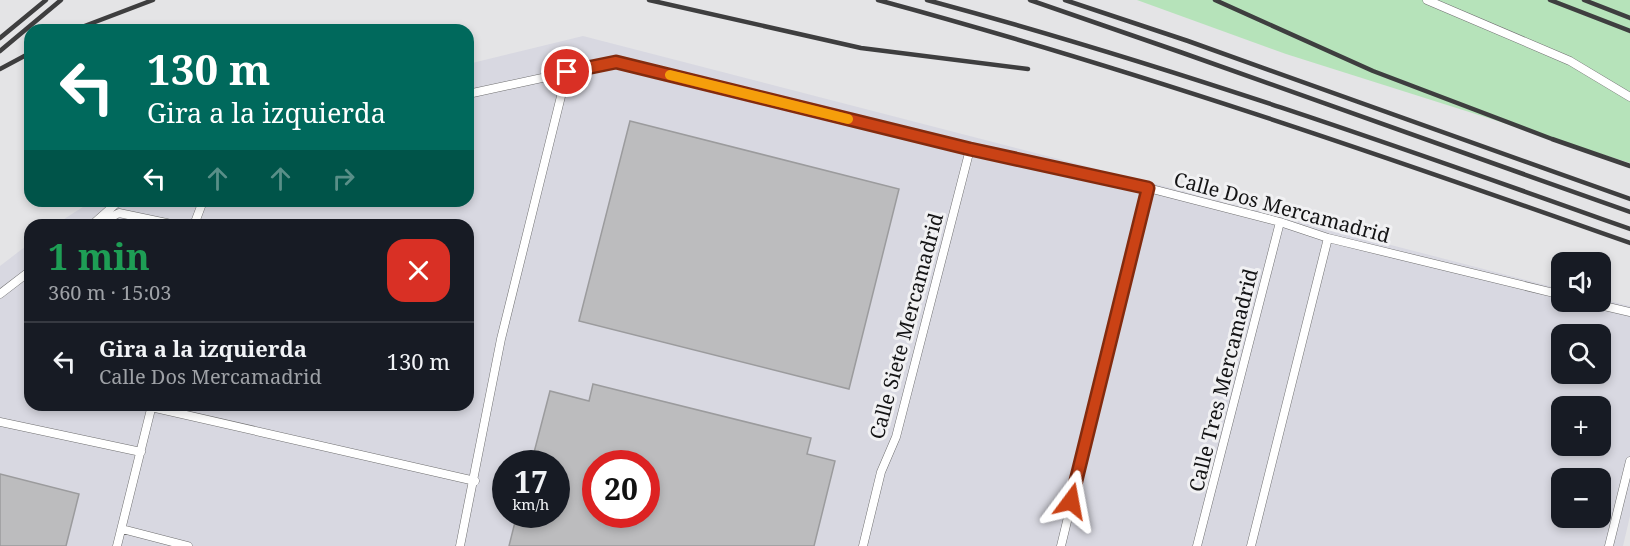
<!DOCTYPE html>
<html lang="es">
<head>
<meta charset="utf-8">
<style>
  body { margin:0; font-family:"Noto Serif",serif; background:#242831; color:#f1f3f6; height:100vh; display:flex; flex-direction:column; font-size:22px; white-space:nowrap }
  * { box-sizing:border-box; margin:0 }
  p { font-size:20px; color:#9ea1a6 }
  .icon { flex:none; width:33px; height:33px; fill:none; stroke:currentColor; stroke-width:2; stroke-linecap:round; stroke-linejoin:round }
  .map { position:relative; flex:1; overflow:hidden }
  .drawer { position:absolute; left:24px; top:219px; width:450px; height:192px; display:flex; flex-direction:column; background:#171b24; border-radius:18px; box-shadow:0 3px 9px #0003 }
  .drawer>* { flex:none }
  .hud { position:absolute; left:24px; top:24px; width:450px; height:183px; border-radius:18px; box-shadow:0 3px 9px #0003; background:#00695c; color:#fff; overflow:hidden }
  .buttons { position:absolute; left:1551px; top:252px; display:grid; gap:12px }
  .buttons a { display:grid; place-items:center; width:60px; height:60px; border-radius:12px; background:#171b24; box-shadow:0 3px 9px #0003; font-size:30px }
  .speed { position:absolute; left:492px; top:450px; display:flex; gap:12px; font-size:30px; font-weight:700; text-align:center }
  .speed>* { display:grid; place-content:center; width:78px; height:78px; border-radius:50%; background:#171b24; box-shadow:0 3px 9px #0003; line-height:1 }
  .speed small { font-size:15px; font-weight:400 }
  .speed .limit { border:9px solid #d22; background:#fff; color:#111 }
  .pin { position:absolute; display:grid; place-items:center; width:51px; height:51px; color:#fff; margin:-26px; border:3px solid #fff; border-radius:50%; box-shadow:0 2px 6px #0007 }
  .me { position:absolute; width:66px; margin:-33px; rotate:13deg; stroke-linejoin:round; filter:drop-shadow(0 0 4px #0008) }
  .turn { display:flex; align-items:center; gap:21px; height:126px; padding:0 24px; font-size:27px }
  .turn .icon { width:78px; height:78px; stroke-width:2.5 }
  .turn b { display:block; font-size:42px; line-height:51px }
  .lanes { display:flex; align-items:center; height:57px; padding:0 24px; background:#0003; justify-content:center; gap:30px; direction:ltr }
  .lanes .off { opacity:.35 }
  .round { display:grid; place-items:center; flex:none; width:63px; height:63px; border-radius:18px; background:#242831 }
  .summary { display:flex; align-items:center; justify-content:space-between; height:102px; padding:0 24px }
  h1 { font-size:36px; font-weight:700; line-height:45px; color:#1e9e55 }
  ul { padding:0; list-style:none }
  li { display:flex; align-items:center; gap:18px; height:78px; padding:0 24px; border-top:2px solid #363941 }
  li div { flex:1 }
  li b { display:block; font-size:22px }
  li em { font-style:normal }
  .map>svg:first-child { display:block }
  .built { fill:#d8d8e1; fill-rule:evenodd }
  .green { fill:#b6e3ba }
  .building { fill:#bcbcbe; stroke:#9b9b9d; stroke-width:1.5; fill-rule:evenodd }
  .lines { fill:none; stroke-linecap:round; stroke-linejoin:round }
  .lane-casing { stroke:#6f6f70; stroke-width:9 }
  .lane { stroke:#fff; stroke-width:8 }
  .rail { stroke:#3e3e3f; stroke-width:4.5 }
  .route-casing { stroke:#832b0e; stroke-width:15 }
  .route { stroke:#ca4215; stroke-width:10 }
  .slow { stroke:#f59e0b; stroke-width:10 }
  .labels { text-anchor:middle; dominant-baseline:central; stroke-width:6; stroke-linejoin:round; paint-order:stroke }
  .street-label { font-size:20px; fill:#141415; stroke:#f1f1f3 }
</style>
</head>
<body>
<div class="map">
<svg width="1630" height="546" viewBox="0 0 1630 546">
  <rect width="100%" height="100%" fill="#e4e4e6"/>
  <path class="built" d="M 583,36 L 1561,289 L 1562,302 L 1600,302 L 1601,299 L 1630,306 L 1630,516 L 1623,546 L 0,546 L 0,266 L 30,243 L 30,405 L 468,405 L 468,225 L 55,225 L 92,201 L 468,201 L 468,64 ZM 1562,334 L 1600,334 L 1600,374 L 1562,374 ZM 1562,406 L 1600,406 L 1600,446 L 1562,446 ZM 506,464 L 556,464 L 556,514 L 506,514 ZM 596,464 L 646,464 L 646,514 L 596,514 ZM 1562,478 L 1600,478 L 1600,518 L 1562,518 Z"/>
  <path class="green" d="M 1137,0 L 1630,0 L 1630,163 L 1286,54 Z"/>
  <path class="building" d="M 630,121 L 899,189 L 849,389 L 579,321 Z
    M 593,384 L 811,438 L 807,454 L 835,461 L 814,546 L 509,546 L 517,514 L 556,514 L 556,464 L 531,464 L 550,391 L 589,401 ZM 596,464 L 646,464 L 646,514 L 596,514 Z
    M 0,474 L 79,494 L 66,546 L 0,546 Z"/>
  <g class="lines">
    <defs>
      <path id="lane" d="M 1427,0 L 1570,61 L 1630,97
        M 468,94 L 616,62 L 970,149 L 1148,188 L 1280,222 L 1328,238 L 1562,295
        M 93,224 L 119,201
        M 96,225 L 119,213 L 176,225
        M 194,225 L 203,201
        M 0,294 L 30,271
        M 1587,302 L 1630,312
        M 151,407 L 475,481
        M 0,422 L 141,452
        M 122,529 L 188,546
        M 117,546 L 152,405
        M 460,546 L 501,339 L 567,72
        M 863,546 L 881,472 L 896,437 L 970,149
        M 1061,546 L 1148,188
        M 1197,546 L 1280,222
        M 1251,546 L 1328,238
        M 1609,546 L 1630,461"/>
    </defs>
    <use href="#lane" class="lane-casing"/>
    <use href="#lane" class="lane"/>
    <path class="rail" d="M 649,0 L 861,48 L 1028,69
      M 878,0 C 1133,69 1382,155 1630,243
      M 927,0 C 1165,64 1398,146 1630,229
      M 1030,0 L 1183,53 L 1630,212
      M 1065,0 L 1188,41 L 1630,199
      M 1215,0 L 1373,71 L 1552,139 L 1630,166
      M 1550,0 L 1630,31
      M 1584,0 L 1630,18
      M 74,30 L 153,0
      M 0,38 L 46,0
      M 0,51 L 61,0
      M 0,69 L 30,53"/>
  </g>
  <g class="lines">
    <defs>
      <path id="route" d="M 567,72 L 616,62 L 970,149 L 1148,188 L 1071,501"/>
    </defs>
    <use href="#route" class="route-casing"/>
    <use href="#route" class="route"/>
    <path class="slow" d="M 670,75 L 848,119"/>
  </g>
  <g class="labels">
    <g class="street-label">
      <text transform="translate(1282 207) rotate(15)">Calle Dos Mercamadrid</text>
      <text transform="translate(906 326) rotate(-75)">Calle Siete Mercamadrid</text>
      <text transform="translate(1223 380) rotate(-76)">Calle Tres Mercamadrid</text>
    </g>
  </g>
</svg>
<div class="buttons">
<a><svg class="icon" aria-label="sound" viewBox="0 0 24 24"><path d="M4 9h4l5-4v14l-5-4H4zM17 9q2 3 0 6"/></svg></a>
<a><svg class="icon" aria-label="search" viewBox="0 0 24 24"><circle cx="10" cy="10" r="6"/><path d="M15 15l6 6"/></svg></a>
<a>+</a>
<a>−</a>
</div>
<div class="speed"><div>17<small>km/h</small></div><div class="limit">20</div></div>
<div class="pin" style="left:567px;top:72px;background:#d93025"><svg class="icon" aria-label="arrive" viewBox="0 0 24 24"><path d="M6 21V4h12l-3 4 3 4H6"/></svg></div>
<svg class="me" style="left:1071px;top:501px" viewBox="-20 -20 40 40"><path d="M0-17L14 15 0 8-14 15z" fill="#ca4215" stroke="#fff" stroke-width="4"/></svg>
<div class="hud">
<div class="turn"><svg class="icon" aria-label="left" viewBox="0 0 24 24"><path d="M17 20v-9H6M10 6l-5 5 5 5"/></svg><div><b>130 m</b>Gira a la izquierda</div></div>
<div class="lanes"><svg class="icon" aria-label="left" viewBox="0 0 24 24"><path d="M17 20v-9H6M10 6l-5 5 5 5"/></svg><svg class="icon off" aria-label="ahead" viewBox="0 0 24 24"><path d="M12 20V5M6 11l6-6 6 6"/></svg><svg class="icon off" aria-label="ahead" viewBox="0 0 24 24"><path d="M12 20V5M6 11l6-6 6 6"/></svg><svg class="icon off" aria-label="right" viewBox="0 0 24 24"><path d="M7 20v-9h11M14 6l5 5-5 5"/></svg></div>
</div>
<section class="drawer">
<div class="summary"><div><h1>1 min</h1><p>360 m · 15:03</p></div><a class="round" style="background:#d93025;color:#fff"><svg class="icon" aria-label="close" viewBox="0 0 24 24"><path d="M6 6l12 12M18 6L6 18"/></svg></a></div>
<ul>
<li><svg class="icon" aria-label="left" viewBox="0 0 24 24"><path d="M17 20v-9H6M10 6l-5 5 5 5"/></svg><div><b>Gira a la izquierda</b><p>Calle Dos Mercamadrid</p></div><em>130 m</em></li>
</ul>
</section>
</div>
</body>
</html>
